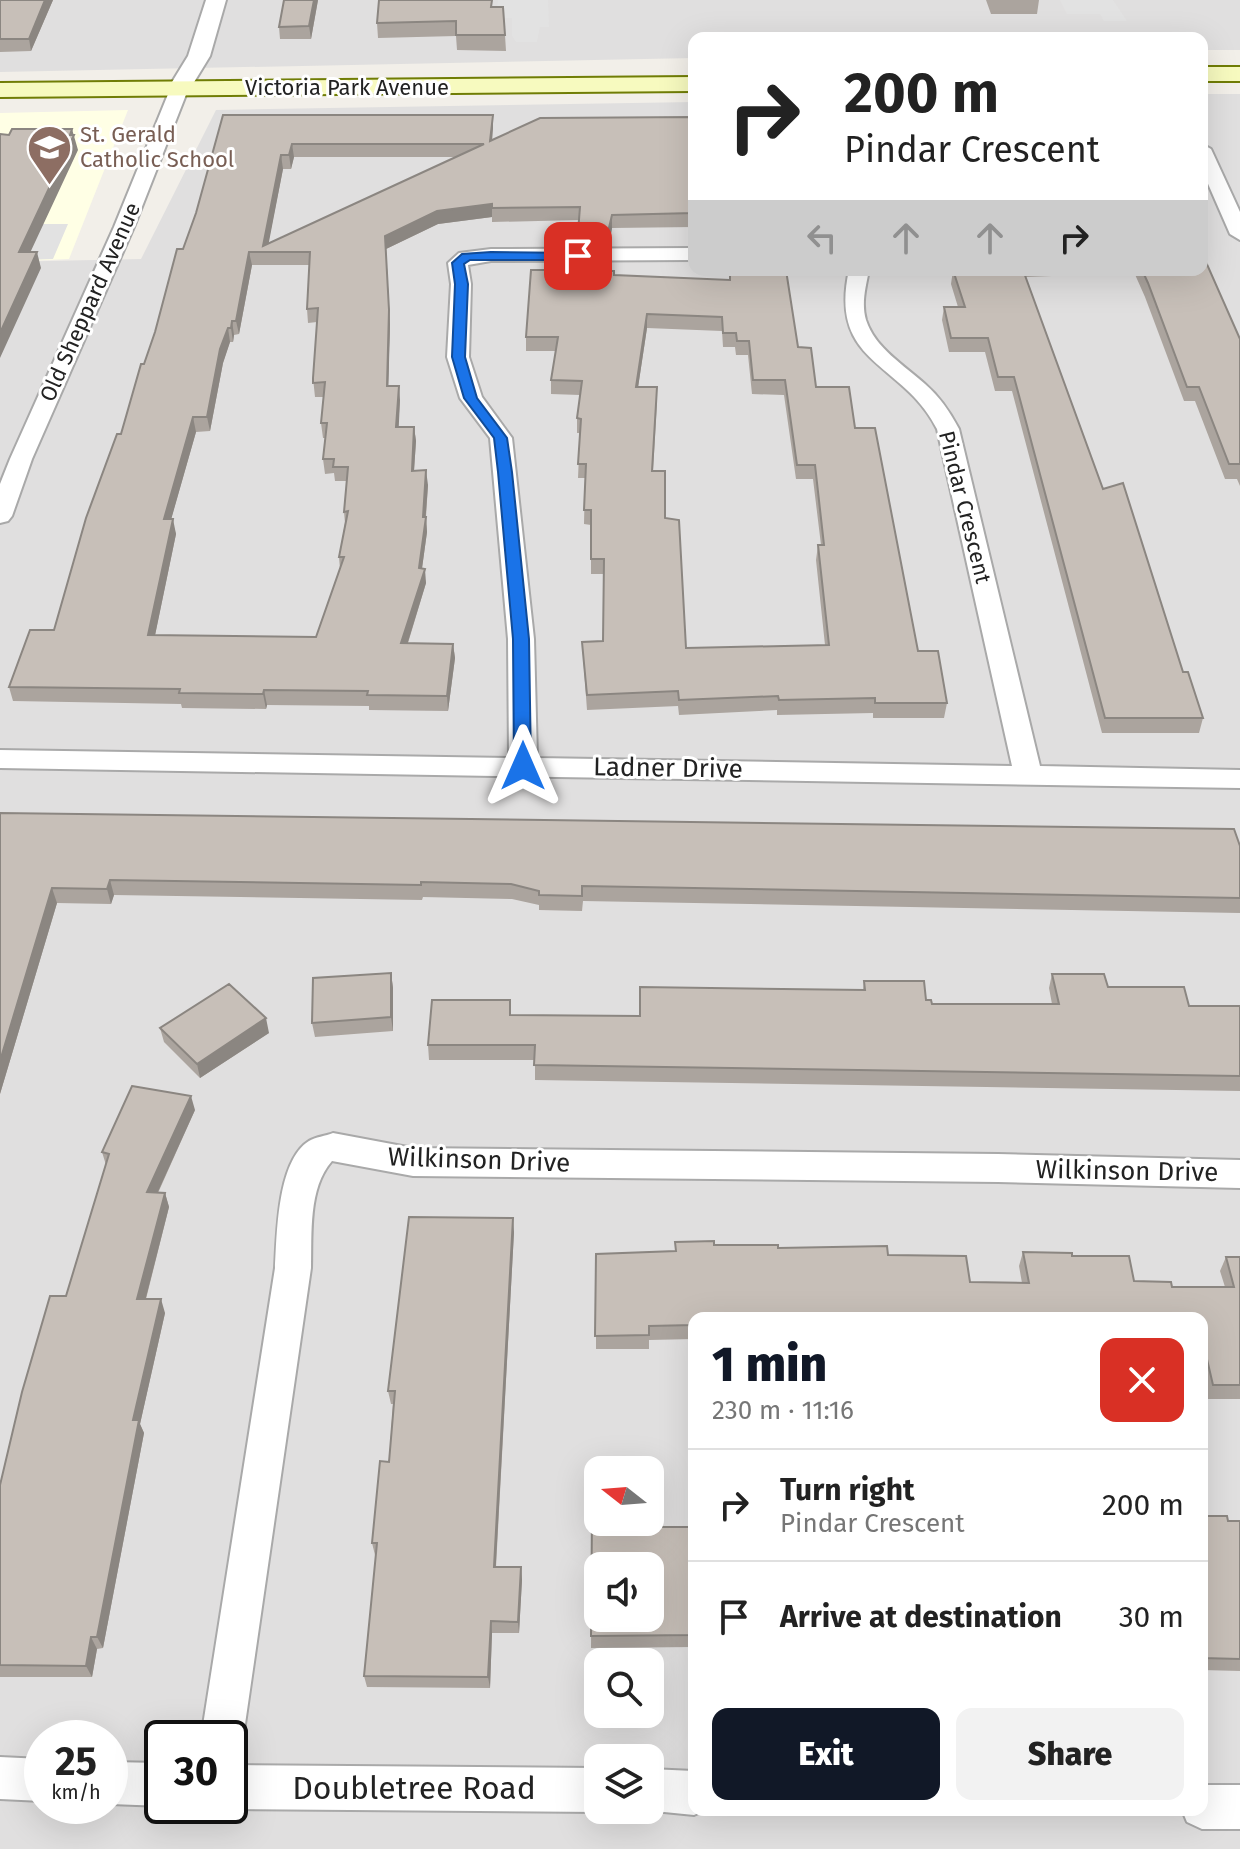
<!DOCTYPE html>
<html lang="en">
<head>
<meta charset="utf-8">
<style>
  body { margin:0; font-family:"Fira Sans",sans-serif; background:#f2f2f2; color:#222; height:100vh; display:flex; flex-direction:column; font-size:30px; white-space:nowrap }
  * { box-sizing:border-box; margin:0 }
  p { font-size:26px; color:#767676 }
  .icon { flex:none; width:44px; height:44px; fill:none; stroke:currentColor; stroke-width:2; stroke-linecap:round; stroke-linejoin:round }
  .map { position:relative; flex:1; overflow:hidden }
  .details { position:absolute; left:688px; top:1312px; width:520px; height:504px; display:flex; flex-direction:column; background:#fff; border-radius:16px; box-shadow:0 8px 32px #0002 }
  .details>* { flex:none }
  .guide { position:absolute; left:688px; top:32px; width:520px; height:244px; border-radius:16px; box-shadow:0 8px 32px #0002; background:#fff; color:#222; overflow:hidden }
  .needle { width:52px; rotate:287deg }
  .controls { position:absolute; left:584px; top:1456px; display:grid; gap:16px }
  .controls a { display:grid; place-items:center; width:80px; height:80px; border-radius:16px; background:#fff; box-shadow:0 8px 32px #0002; font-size:40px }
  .speed { position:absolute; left:24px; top:1720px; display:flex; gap:16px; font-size:40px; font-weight:700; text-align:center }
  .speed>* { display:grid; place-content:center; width:104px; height:104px; border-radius:50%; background:#fff; box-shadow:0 8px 32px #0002; line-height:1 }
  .speed small { font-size:20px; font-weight:400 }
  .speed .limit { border:4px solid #111; border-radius:12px; background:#fff; color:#111 }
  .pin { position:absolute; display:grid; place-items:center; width:68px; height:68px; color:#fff; margin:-34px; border-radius:16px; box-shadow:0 4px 12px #0006 }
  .me { position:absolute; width:88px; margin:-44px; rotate:0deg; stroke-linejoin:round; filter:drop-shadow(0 0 6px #0008) }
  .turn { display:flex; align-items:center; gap:28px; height:168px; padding:0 24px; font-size:36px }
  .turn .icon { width:104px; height:104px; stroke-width:2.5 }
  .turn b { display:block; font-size:56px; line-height:68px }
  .lanes { display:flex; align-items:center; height:76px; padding:0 24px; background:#0003; justify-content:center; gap:40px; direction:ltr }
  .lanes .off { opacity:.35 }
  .round { display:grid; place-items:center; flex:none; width:84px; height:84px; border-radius:16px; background:#f2f2f2 }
  .headline { display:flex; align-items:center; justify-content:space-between; height:136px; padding:0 24px }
  h1 { font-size:48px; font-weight:800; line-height:60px; color:#111827 }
  .button { display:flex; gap:16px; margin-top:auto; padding:16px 24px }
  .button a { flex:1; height:92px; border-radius:16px; background:#111827; color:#fff; font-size:32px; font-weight:800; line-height:92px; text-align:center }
  .button a+a { background:#f2f2f2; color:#222 }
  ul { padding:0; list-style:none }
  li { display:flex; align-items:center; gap:24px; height:112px; padding:0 24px; border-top:2px solid #e0e0e0 }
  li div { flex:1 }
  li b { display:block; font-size:30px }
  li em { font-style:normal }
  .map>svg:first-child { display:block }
  .residential { fill:#e0dfdf; fill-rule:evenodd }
  .education { fill:#ffffe5 }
  .parking { fill:#e2e2e2 }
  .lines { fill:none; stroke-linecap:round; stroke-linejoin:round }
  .minor-casing { stroke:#a9a9a9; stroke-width:4 }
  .tertiary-casing { stroke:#a9a9a9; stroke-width:4 }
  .secondary-casing { stroke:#707d05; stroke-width:4 }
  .minor { fill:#fff; fill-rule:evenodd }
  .tertiary { fill:#fff; fill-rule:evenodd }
  .secondary { fill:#f7fabf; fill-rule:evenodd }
  .wall { fill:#aba49e; fill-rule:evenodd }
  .shaded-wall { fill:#8b8681 }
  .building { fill:#c7bfb8; stroke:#8b8681; stroke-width:2; fill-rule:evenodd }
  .route { fill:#1a73e8; stroke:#114b97; stroke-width:2 }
  .labels { text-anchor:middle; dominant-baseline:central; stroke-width:6; stroke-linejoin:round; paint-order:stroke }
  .far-street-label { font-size:22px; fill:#222; stroke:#fff }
  .far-education-label { font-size:22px; fill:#785e54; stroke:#fff; text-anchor:start }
  .street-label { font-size:26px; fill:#222; stroke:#fff }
  .near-street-label { font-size:32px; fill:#222; stroke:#fff }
</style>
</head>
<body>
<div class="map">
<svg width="1240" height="1849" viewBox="0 0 1240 1849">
  <rect width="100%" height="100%" fill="#f2efe9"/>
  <path class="residential" d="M 0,0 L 1240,0 L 1240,50 L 1202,50 L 1202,38 L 694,38 L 694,58 L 0,72 Z
    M 1202,94 L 1240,94 L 1240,1849 L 0,1849 L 0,262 L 141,259 L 216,110 L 694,102 L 694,270 L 1202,270 ZM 694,1318 L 1202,1318 L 1202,1810 L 694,1810 ZM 598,1470 L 650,1470 L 650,1522 L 598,1522 ZM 598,1566 L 650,1566 L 650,1618 L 598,1618 ZM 598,1662 L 650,1662 L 650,1714 L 598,1714 ZM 42,1738 L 110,1738 L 110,1806 L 42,1806 ZM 162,1738 L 230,1738 L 230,1806 L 162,1806 ZM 598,1758 L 650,1758 L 650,1810 L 598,1810 Z"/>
  <path class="education" d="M 128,110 L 69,259 L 0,262 L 0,113 Z"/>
  <path class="parking" d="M 498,0 L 548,0 L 549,27 L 540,27 L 537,42 L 516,42 L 512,36 L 512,18 L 496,18 Z
    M 1060,0 L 1113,0 L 1127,21 L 1104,21 L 1100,14 L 1067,14 Z
    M 0,224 L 68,224 L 53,259 L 0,261 Z"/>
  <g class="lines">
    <defs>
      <path id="minor" d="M 180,82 L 189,87 L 134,227 L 32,459 L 12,516 L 8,521 L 0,523 L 0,484 L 10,459 L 114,227 L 171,87 Z
        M 1202,144 L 1211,149 L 1240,212 L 1240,240 L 1230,234 L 1202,170 Z
        M 694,248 L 694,260 L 491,261 L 468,265 L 471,284 L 469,357 L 482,397 L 512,438 L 534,639 L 537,758 L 1012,766 L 937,429 C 903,361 828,365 849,270 L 869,270 C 866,286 861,303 866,320 C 875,348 904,365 925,384 C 940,397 950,412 959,429 L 1040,766 L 1240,770 L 1240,788 L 0,768 L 0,750 L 509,758 L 508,639 L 490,438 L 460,398 L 447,357 L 451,284 L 448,263 L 459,253 L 491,249 Z
        M 333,1133 L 413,1148 L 998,1154 L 1240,1160 L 1240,1188 L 998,1182 L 413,1176 L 332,1161 C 308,1188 312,1234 311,1268 L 243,1738 L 237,1753 L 230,1756 L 230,1738 L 201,1738 L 275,1268 C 277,1235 277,1161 309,1141 C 315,1137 326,1136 333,1133 Z
        M 0,1757 L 42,1759 L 42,1801 L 0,1799 Z
        M 110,1762 L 162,1763 L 163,1806 L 110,1804 Z
        M 230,1765 L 598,1768 L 598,1810 L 602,1810 L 598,1812 L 230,1809 L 224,1806 L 230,1806 Z
        M 650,1769 L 694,1771 L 694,1810 L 705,1810 L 694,1815 L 644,1810 L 650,1810 Z
        M 1202,1785 L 1240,1785 L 1240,1829 L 1202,1829 L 1187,1822 L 1182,1810 L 1202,1810 Z"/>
      <path id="tertiary" d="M 206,0 L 226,0 L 210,56 L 188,92 L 172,92 L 169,87 L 188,56 Z"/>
      <path id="secondary" d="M 1202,67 L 1240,67 L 1240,81 L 1202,81 Z
        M 694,77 L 694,91 L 0,97 L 0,83 Z"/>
    </defs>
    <use href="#minor" class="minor-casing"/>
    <use href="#tertiary" class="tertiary-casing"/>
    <use href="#secondary" class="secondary-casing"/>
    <use href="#minor" class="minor"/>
    <use href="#tertiary" class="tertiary"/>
    <use href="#secondary" class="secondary"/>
  </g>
  <path class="wall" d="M 0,0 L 53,0 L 31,51 L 0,52 Z
    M 318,0 L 311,39 L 280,39 L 279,27 Z
    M 986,0 L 1039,0 L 1037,14 L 991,14 Z
    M 493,7 L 505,35 L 506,51 L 457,50 L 456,36 L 378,38 L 377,23 Z
    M 223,115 L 493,115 L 492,140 L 694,117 L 694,227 L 612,228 L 609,245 L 579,246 L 579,220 L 492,222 L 492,217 L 438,224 L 386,249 L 390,324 L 388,386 L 400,400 L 398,427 L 414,427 L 416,441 L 414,471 L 428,485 L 426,517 L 427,532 L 422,568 L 426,583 L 408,643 L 453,644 L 455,658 L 448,711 L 369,710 L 369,706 L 267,705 L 266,709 L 182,708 L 181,704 L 13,701 L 9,687 L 54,630 L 183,249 L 196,213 ZM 294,157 L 455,157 L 268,244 L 283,169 L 291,169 ZM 252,265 L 309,265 L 307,309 L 308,323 L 317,322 L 313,378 L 315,397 L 324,397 L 321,423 L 323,438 L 325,438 L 323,459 L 325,474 L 334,473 L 335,481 L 347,481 L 344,512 L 345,523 L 339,557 L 340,569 L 316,637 L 155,635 L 176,534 L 171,519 L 196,432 L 210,431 L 223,363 L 230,342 L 233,342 L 234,335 L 239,334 Z
    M 604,250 L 605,263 L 603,271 L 614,275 L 729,280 L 730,270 L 798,347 L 816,387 L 855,428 L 918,651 L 947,703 L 944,718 L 873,718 L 873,713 L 777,715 L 777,710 L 679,715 L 678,706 L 587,710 L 582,642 L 603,641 L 604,574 L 591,574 L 591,525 L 584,524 L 585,478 L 578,478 L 580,433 L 577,433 L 577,418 L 580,395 L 551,394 L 551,380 L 556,351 L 526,351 L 526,337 L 576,270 ZM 647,328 L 722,331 L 723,347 L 735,347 L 736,355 L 748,355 L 752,394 L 784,395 L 796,479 L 813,479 L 821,545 L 818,545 L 816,560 L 825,645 L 686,648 L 665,518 L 653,471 L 657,402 L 638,387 Z
    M 953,270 L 1053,270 L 1052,276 L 1025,277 L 1103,489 L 1203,718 L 1199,733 L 1102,733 L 1012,391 L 995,391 L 985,352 L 949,352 L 942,320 L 944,307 L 958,307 L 951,284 Z
    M 1133,270 L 1202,270 L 1240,339 L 1240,486 L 1237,479 L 1225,479 L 1195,401 L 1184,401 L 1145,297 Z
    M 0,813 L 1240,846 L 1240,913 L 583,901 L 582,911 L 539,910 L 539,905 L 512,899 L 423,897 L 422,900 L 114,895 L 111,904 L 57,903 L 0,1094 Z
    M 391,973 L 393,988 L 393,1031 L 315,1037 L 312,1023 Z
    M 1052,974 L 1189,1006 L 1240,1006 L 1240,1091 L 535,1080 L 535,1060 L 429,1060 L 428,1045 L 640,1016 L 863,990 L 864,981 L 926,1000 L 932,1004 L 1052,1004 L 1049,988 Z
    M 160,1028 L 269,1033 L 200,1078 L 164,1042 Z
    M 195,1110 L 158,1193 L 165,1193 L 169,1207 L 146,1299 L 165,1313 L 140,1424 L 144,1433 L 103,1648 L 97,1649 L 92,1677 L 0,1677 L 0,1485 L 66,1296 L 106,1165 L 102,1152 Z
    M 514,1232 L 496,1567 L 521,1567 L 522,1580 L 519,1633 L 492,1633 L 490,1688 L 367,1687 L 364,1676 L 376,1555 L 375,1555 L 372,1543 L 389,1462 L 393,1404 L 391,1404 L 388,1391 Z
    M 675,1242 L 888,1255 L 970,1282 L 1022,1283 L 1019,1266 L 1023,1252 L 1072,1256 L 1134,1281 L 1172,1287 L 1225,1287 L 1220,1271 L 1226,1257 L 1240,1257 L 1240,1399 L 1207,1399 L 1202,1377 L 1202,1318 L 694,1318 L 694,1339 L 649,1340 L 649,1349 L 596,1349 L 596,1254 L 675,1251 Z
    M 592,1513 L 649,1527 L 694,1527 L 694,1647 L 591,1648 Z
    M 1202,1516 L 1228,1521 L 1240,1521 L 1240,1671 L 1202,1670 Z"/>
  <path class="shaded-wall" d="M 45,0 L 53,0 L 31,51 L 29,39 Z
    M 314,0 L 318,0 L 311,39 L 309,26 Z
    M 493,115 L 493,128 L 491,154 L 490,141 Z
    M 72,129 L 78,150 L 23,268 L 19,252 Z
    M 292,144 L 294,157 L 291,169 L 289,155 Z
    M 281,155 L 283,169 L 267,252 L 263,246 Z
    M 492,204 L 492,217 L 438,224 L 386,249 L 390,324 L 388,401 L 387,386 L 385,236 L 437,211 Z
    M 612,215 L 612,228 L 609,245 L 608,232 Z
    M 604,250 L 605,263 L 600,285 L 600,271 Z
    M 37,252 L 41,268 L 0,358 L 0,333 Z
    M 249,252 L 252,265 L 239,334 L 236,321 Z
    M 647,314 L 647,328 L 636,401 L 636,387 Z
    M 232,321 L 234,335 L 233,342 L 231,328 Z
    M 228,328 L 230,342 L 223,363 L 210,431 L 207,417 L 220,349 Z
    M 399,386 L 400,400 L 398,442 L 396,427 Z
    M 193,417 L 196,432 L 167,534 L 164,519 Z
    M 414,427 L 416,441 L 413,485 L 412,471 Z
    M 426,470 L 428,485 L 425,525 L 426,517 L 427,532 L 420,583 L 419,568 Z
    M 173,519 L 176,534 L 152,650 L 148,635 Z
    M 425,569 L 426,583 L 403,658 L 401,643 Z
    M 453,644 L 455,658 L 448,711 L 447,696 Z
    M 264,690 L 267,705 L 266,709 L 263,694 Z
    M 110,880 L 114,895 L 111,904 L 107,889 Z
    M 52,888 L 57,903 L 0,1094 L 0,1061 Z
    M 391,973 L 393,988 L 393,1031 L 391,1017 Z
    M 266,1018 L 269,1033 L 200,1078 L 197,1064 Z
    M 191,1096 L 195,1110 L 151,1207 L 147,1192 Z
    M 165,1193 L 169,1207 L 142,1313 L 137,1299 Z
    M 513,1218 L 514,1232 L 495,1580 L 494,1567 Z
    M 161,1299 L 165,1313 L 140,1424 L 144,1433 L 103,1648 L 97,1637 L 133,1420 Z
    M 521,1567 L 522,1580 L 519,1633 L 518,1622 Z
    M 491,1621 L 492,1633 L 490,1688 L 488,1677 Z
    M 91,1637 L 97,1649 L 92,1677 L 86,1666 Z"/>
  <path class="building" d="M 0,0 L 45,0 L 29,39 L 0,39 Z
    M 284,0 L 314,0 L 309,26 L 279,27 Z
    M 379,0 L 492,0 L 491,7 L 503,7 L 505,35 L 456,35 L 456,21 L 377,23 Z
    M 223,115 L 493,115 L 490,141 L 540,118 L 694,117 L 694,213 L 612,215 L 608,232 L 578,232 L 580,207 L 492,208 L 492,204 L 437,211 L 385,236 L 389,310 L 387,386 L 399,386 L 396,427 L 414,427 L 412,471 L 426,470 L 423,517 L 426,517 L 419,568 L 425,569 L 401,643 L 453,644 L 447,696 L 367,695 L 368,691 L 264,690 L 263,694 L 179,693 L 180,689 L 9,687 L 30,630 L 54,630 L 86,518 L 117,434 L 121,434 L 141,364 L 144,364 L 155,332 L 177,249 L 183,249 L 196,213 ZM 292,144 L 484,144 L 263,246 L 281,155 L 289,155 ZM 249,252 L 310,252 L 307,309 L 318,308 L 313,378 L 313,383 L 325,382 L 321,423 L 327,423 L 323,459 L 334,459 L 333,467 L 348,467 L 344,512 L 348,511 L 339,557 L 344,557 L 316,637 L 148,635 L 173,519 L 164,519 L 193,417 L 207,417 L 220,349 L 228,328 L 231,328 L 232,321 L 236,321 Z
    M 12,129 L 72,129 L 70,135 L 74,135 L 19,252 L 37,252 L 0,333 L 0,134 L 9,135 Z
    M 577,250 L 604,250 L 600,271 L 614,271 L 614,275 L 730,280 L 730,270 L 786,270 L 798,347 L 811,348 L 816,387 L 849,387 L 855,428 L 875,428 L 918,651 L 938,651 L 947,703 L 875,703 L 875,698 L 779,700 L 778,696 L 679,700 L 678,691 L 587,695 L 582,642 L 603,641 L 604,559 L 591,559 L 591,510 L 584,510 L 586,464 L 578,464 L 581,419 L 577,418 L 582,381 L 551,380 L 558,337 L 526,337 L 531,270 L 576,270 ZM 647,314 L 722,317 L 723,333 L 736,333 L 737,341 L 749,341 L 753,380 L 785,380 L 797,465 L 815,465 L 824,545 L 818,545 L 829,645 L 686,648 L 679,520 L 665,518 L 665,471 L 652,471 L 657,387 L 636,387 Z
    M 1202,253 L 1240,339 L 1240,464 L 1229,464 L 1199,387 L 1187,387 L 1148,283 L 1142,270 L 1202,270 Z
    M 953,270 L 1023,270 L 1103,489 L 1123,483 L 1183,672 L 1188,672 L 1203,718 L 1105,718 L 1014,377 L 998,377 L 988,338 L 951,338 L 944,307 L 965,307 Z
    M 0,813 L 1234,829 L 1240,846 L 1240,898 L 582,886 L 582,896 L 539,895 L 539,891 L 511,884 L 421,882 L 421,885 L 110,880 L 107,889 L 52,888 L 0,1061 Z
    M 391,973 L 391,1017 L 312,1023 L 313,978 Z
    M 1052,974 L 1104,974 L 1108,987 L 1184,987 L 1189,1006 L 1240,1006 L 1240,1076 L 534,1065 L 535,1045 L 428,1045 L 432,1000 L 510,1000 L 510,1015 L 640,1016 L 640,987 L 865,990 L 864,981 L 924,981 L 926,1000 L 931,1000 L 932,1004 L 1059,1004 Z
    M 229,984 L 266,1018 L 197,1064 L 160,1028 Z
    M 132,1086 L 191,1096 L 147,1192 L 165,1193 L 137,1299 L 161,1299 L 133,1420 L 139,1420 L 97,1637 L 91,1637 L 86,1666 L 0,1665 L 0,1485 L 22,1392 L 50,1296 L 66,1296 L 109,1154 L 102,1152 Z
    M 409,1217 L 513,1218 L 494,1567 L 521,1567 L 518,1622 L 491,1621 L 488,1677 L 364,1676 L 377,1543 L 372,1543 L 380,1461 L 389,1462 L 395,1391 L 388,1391 Z
    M 714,1241 L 714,1245 L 778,1245 L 778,1248 L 887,1246 L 888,1255 L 966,1256 L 970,1282 L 1029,1283 L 1023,1252 L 1072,1253 L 1072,1256 L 1129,1256 L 1134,1281 L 1171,1282 L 1172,1287 L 1234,1287 L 1226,1257 L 1240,1257 L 1240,1385 L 1213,1385 L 1203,1342 L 1202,1342 L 1202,1318 L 694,1318 L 694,1325 L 649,1326 L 649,1335 L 595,1336 L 596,1254 L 676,1251 L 675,1242 Z
    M 592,1513 L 598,1513 L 598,1522 L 649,1522 L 649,1527 L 694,1527 L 694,1635 L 591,1636 ZM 598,1566 L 650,1566 L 650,1618 L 598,1618 Z
    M 1202,1516 L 1227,1516 L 1228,1521 L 1240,1521 L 1240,1659 L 1202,1658 Z"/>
  <path class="route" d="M 491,252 L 578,253 L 584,256 L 578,260 L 470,260 L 464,264 L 468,284 L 465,357 L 477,398 L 507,438 L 512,472 L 529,639 L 531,766 L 523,771 L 514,766 L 513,639 L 498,472 L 494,438 L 464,398 L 452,357 L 455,284 L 452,263 L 462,254 Z"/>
  <defs>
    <symbol id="school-pin" viewBox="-11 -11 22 30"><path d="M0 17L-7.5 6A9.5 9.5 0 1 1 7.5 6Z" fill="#8d6e63" stroke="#fff"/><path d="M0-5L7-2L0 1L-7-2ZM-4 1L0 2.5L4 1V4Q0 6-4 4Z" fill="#fff"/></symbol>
  </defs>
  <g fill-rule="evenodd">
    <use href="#school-pin" x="24" y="122" width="51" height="69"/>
  </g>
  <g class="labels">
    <g class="far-street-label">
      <text x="347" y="87">Victoria Park Avenue</text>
      <text transform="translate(90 302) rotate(-66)">Old Sheppard Avenue</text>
      <text transform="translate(965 507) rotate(76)">Pindar Crescent</text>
    </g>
    <g class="far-education-label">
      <text x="80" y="134">St. Gerald<tspan x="80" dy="25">Catholic School</tspan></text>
    </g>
    <g class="street-label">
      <text transform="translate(668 768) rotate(1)">Ladner Drive</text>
      <text transform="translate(479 1160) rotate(2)">Wilkinson Drive</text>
      <text transform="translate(1127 1171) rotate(1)">Wilkinson Drive</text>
    </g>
    <g class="near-street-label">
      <text x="414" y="1788">Doubletree Road</text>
    </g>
  </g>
</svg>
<div class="controls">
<a><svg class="needle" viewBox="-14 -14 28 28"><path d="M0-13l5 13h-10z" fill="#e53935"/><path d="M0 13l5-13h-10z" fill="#767676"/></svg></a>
<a><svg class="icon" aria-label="sound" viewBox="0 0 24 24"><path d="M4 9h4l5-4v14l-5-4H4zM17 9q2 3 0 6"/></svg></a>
<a><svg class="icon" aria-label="search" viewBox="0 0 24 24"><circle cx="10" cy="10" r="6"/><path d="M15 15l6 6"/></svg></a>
<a><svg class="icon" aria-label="layers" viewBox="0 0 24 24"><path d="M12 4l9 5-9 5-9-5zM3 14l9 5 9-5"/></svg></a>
</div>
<div class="speed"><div>25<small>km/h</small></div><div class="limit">30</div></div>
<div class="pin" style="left:578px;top:256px;background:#d93025"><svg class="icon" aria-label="arrive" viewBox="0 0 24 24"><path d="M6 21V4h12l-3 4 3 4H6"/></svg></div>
<svg class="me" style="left:523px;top:766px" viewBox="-20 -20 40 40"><path d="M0-17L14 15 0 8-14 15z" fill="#1a73e8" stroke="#fff" stroke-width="4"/></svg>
<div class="guide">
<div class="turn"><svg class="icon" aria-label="right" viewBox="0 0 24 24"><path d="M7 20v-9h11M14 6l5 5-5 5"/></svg><div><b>200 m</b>Pindar Crescent</div></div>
<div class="lanes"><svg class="icon off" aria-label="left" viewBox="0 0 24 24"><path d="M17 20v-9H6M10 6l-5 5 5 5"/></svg><svg class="icon off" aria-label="ahead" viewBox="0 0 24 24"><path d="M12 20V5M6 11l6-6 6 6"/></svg><svg class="icon off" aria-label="ahead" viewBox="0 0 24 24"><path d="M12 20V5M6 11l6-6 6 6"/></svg><svg class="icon" aria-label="right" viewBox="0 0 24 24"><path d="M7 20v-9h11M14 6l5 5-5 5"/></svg></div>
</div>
<section class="details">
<div class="headline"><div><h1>1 min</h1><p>230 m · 11:16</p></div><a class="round" style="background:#d93025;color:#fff"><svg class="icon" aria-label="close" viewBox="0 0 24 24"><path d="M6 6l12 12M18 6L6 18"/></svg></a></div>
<ul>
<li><svg class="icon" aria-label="right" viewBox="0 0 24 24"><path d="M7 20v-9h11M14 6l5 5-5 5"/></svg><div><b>Turn right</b><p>Pindar Crescent</p></div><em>200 m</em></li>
<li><svg class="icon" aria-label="arrive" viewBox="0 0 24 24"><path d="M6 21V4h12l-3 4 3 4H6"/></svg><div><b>Arrive at destination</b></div><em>30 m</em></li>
</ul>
<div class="button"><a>Exit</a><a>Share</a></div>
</section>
</div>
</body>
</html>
